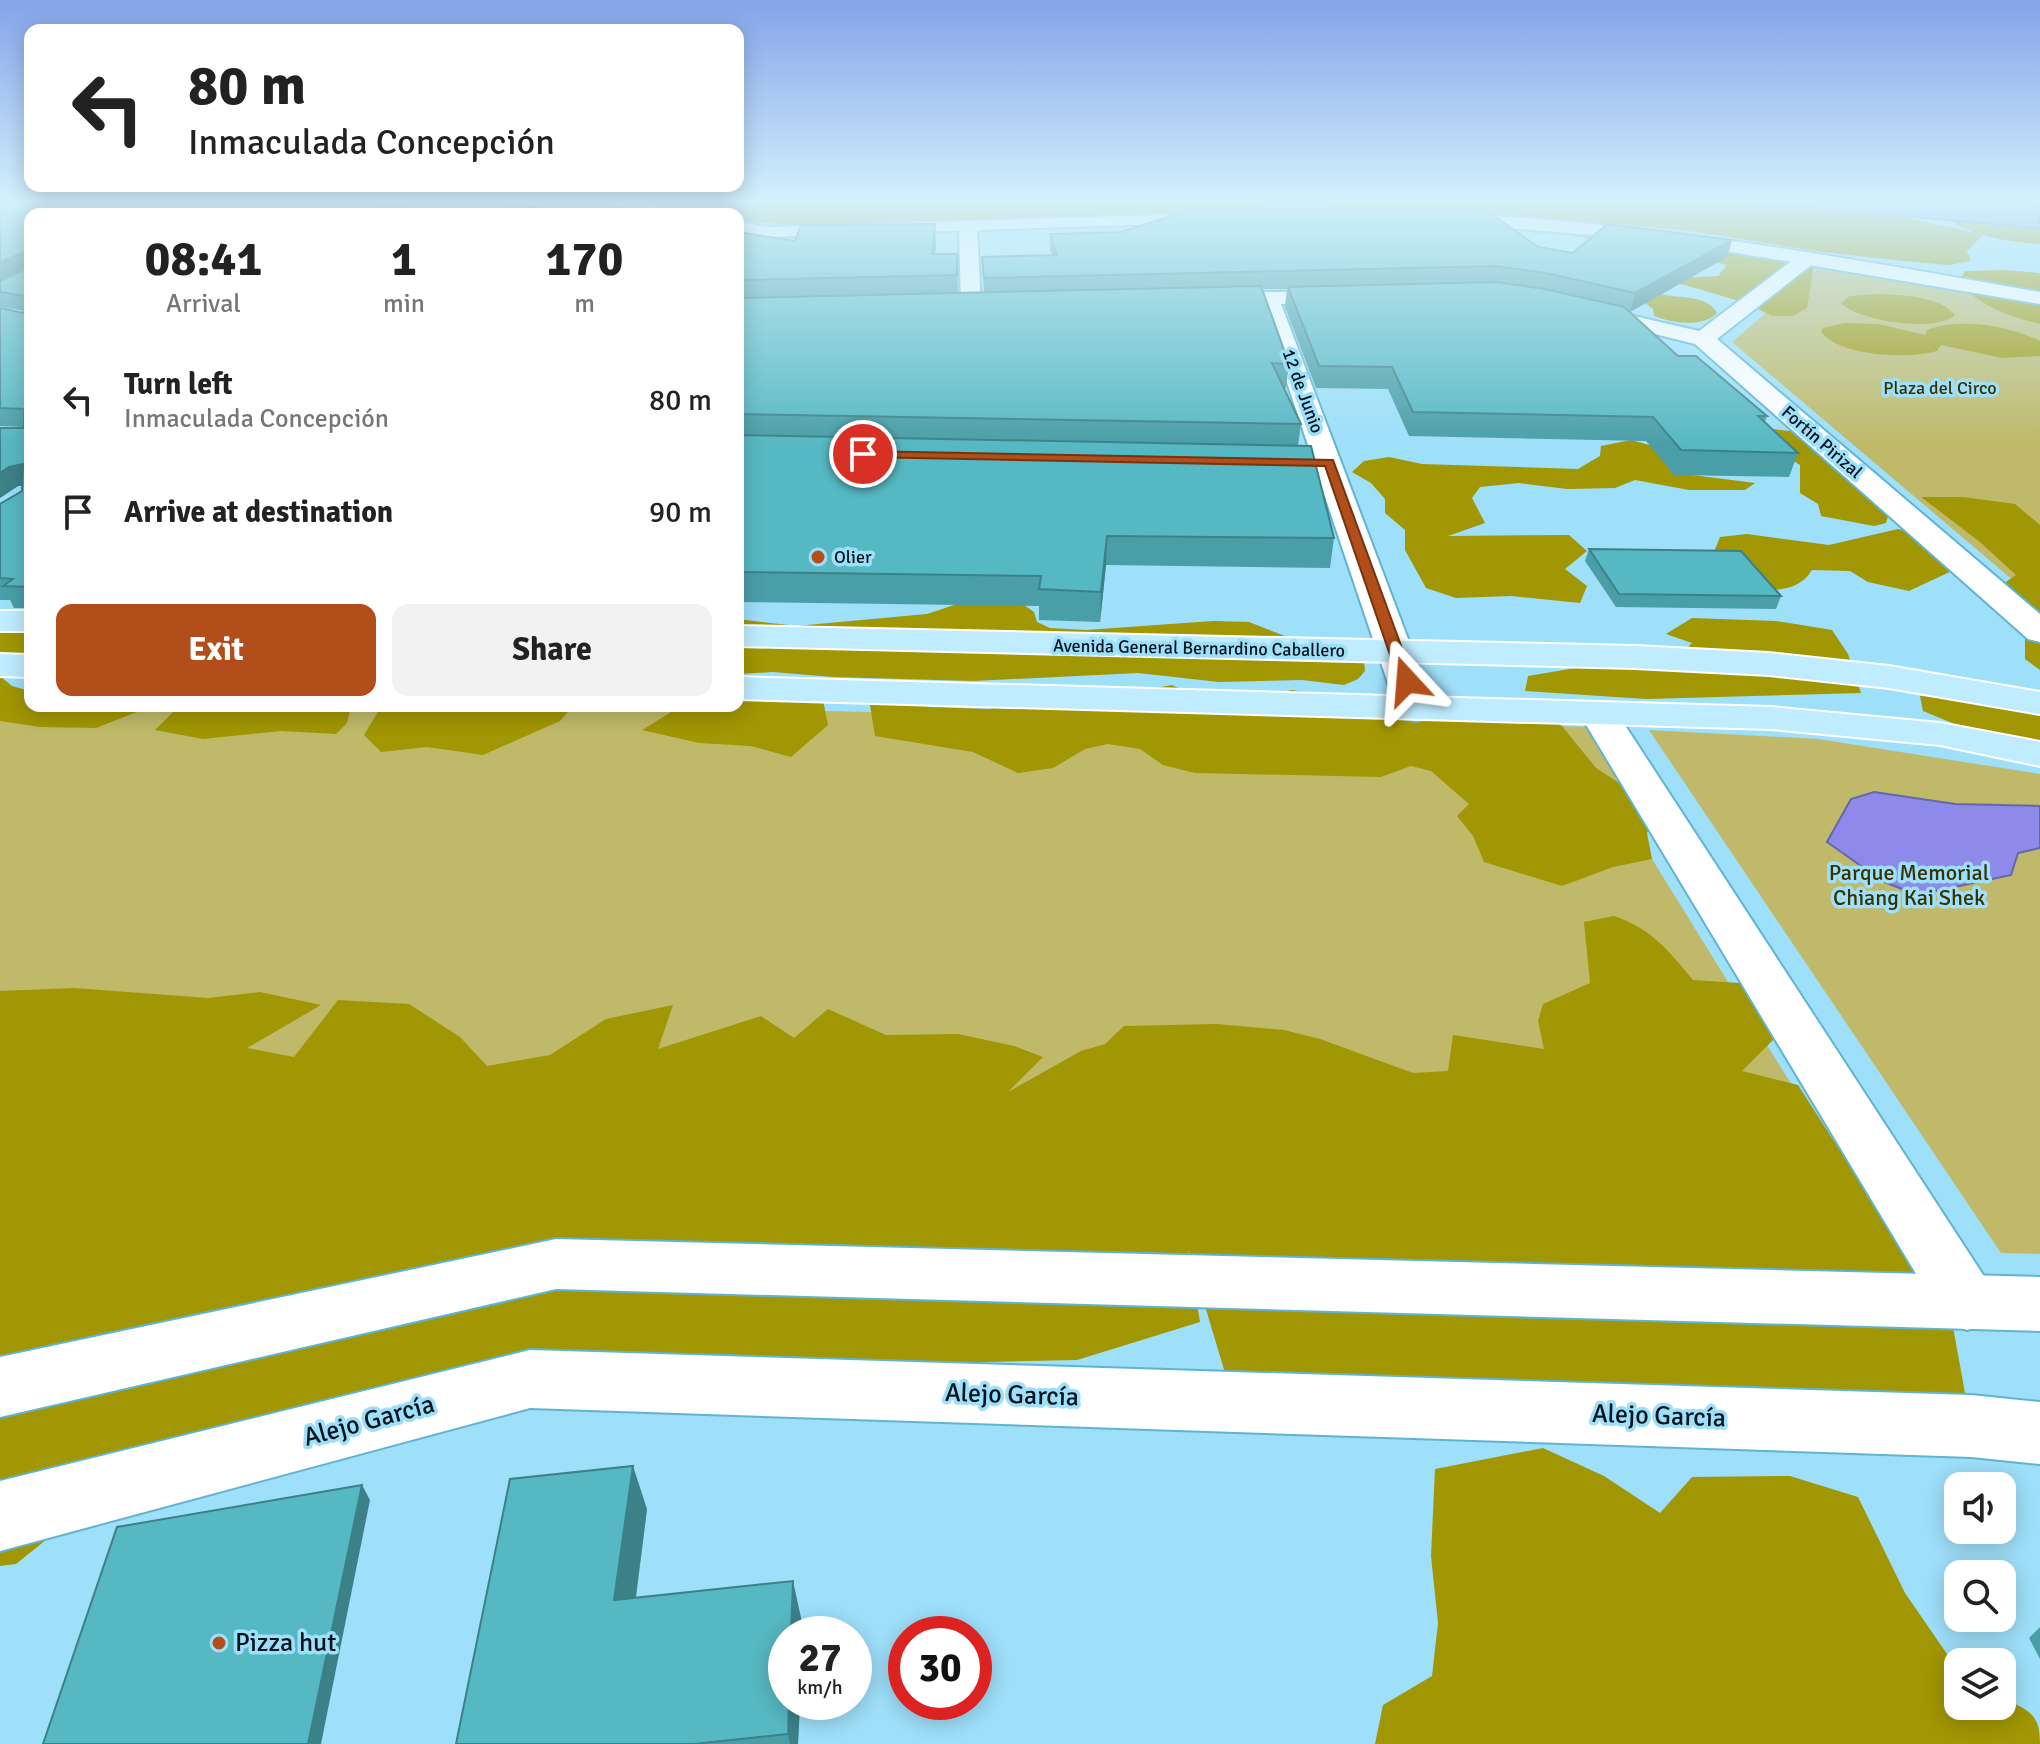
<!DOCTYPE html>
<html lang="en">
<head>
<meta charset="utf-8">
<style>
  body { margin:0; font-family:Signika,sans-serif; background:#f2f2f2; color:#222; height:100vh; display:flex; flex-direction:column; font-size:30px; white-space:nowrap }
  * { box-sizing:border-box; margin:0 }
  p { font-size:26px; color:#767676 }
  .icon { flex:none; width:44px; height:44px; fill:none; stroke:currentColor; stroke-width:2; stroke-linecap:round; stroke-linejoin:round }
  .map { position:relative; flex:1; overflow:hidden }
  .panel { position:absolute; left:24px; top:208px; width:720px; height:504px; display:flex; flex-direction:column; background:#fff; border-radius:16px; box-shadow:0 4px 20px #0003 }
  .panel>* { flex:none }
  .banner { position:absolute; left:24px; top:24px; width:720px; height:168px; border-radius:16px; box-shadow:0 4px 20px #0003; background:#fff; color:#222; overflow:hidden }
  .tools { position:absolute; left:1944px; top:1472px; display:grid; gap:16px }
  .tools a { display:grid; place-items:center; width:72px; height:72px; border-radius:16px; background:#fff; box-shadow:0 4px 20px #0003; font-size:40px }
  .speed { position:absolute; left:768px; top:1616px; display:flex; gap:16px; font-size:40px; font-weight:700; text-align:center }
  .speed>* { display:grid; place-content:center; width:104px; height:104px; border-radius:50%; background:#fff; box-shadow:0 4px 20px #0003; line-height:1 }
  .speed small { font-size:20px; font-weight:400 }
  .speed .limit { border:12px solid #d22; background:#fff; color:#111 }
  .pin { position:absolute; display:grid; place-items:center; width:68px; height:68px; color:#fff; margin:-34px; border:4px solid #fff; border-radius:50%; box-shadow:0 2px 8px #0007 }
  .me { position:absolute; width:88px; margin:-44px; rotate:341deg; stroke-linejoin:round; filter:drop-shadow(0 0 6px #0008) }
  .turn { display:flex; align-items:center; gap:28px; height:168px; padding:0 32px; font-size:36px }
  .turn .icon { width:104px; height:104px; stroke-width:2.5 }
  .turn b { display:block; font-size:56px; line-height:68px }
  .eta { display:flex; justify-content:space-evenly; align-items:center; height:136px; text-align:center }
  .eta b { font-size:48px; font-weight:700; line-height:56px }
  .primary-button { display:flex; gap:16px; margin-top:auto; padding:16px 32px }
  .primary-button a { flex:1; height:92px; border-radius:16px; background:#b24e1a; color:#fff; font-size:32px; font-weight:700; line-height:92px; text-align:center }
  .primary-button a+a { background:#f2f2f2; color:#222 }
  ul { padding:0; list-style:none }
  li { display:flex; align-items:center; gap:24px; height:112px; padding:0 32px }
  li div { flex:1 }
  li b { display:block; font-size:30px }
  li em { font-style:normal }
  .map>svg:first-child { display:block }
  .green { fill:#bfb969 }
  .forest { fill:#a19603 }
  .water { fill:#8e8aea; stroke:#6367ac; stroke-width:2 }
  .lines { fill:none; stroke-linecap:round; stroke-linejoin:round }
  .minor-casing { stroke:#60b4d2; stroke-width:4 }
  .tertiary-casing { stroke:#60b4d2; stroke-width:4 }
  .primary-casing { stroke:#fff; stroke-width:4 }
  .minor { fill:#fff; fill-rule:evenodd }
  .tertiary { fill:#fff; fill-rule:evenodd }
  .primary { fill:#bfecfe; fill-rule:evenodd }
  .wall { fill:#4a9ea7 }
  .shaded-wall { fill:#3c8188 }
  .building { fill:#56b8c2; stroke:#3c8188; stroke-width:2 }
  .route { fill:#b24e1a; stroke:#743311; stroke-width:2 }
  .poi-dot { fill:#b24e1a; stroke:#9edff9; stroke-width:3 }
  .labels { text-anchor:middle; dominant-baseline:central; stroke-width:7; stroke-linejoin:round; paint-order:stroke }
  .far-park-label { font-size:18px; fill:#363100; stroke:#9edff9 }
  .far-street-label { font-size:18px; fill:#00141d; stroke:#9edff9 }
  .far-poi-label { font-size:18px; fill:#00141d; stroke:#9edff9; text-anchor:start }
  .park-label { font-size:22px; fill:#363100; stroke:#9edff9 }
  .near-street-label { font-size:26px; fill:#00141d; stroke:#9edff9 }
  .near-poi-label { font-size:26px; fill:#00141d; stroke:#9edff9; text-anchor:start }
</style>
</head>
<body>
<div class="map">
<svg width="2040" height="1744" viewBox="0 0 2040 1744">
  <rect width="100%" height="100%" fill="#9edff9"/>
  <path class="green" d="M 1822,265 L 2040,304 L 2040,603 L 1732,342 Z
    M 0,691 L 30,706 L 587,706 L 1593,727 L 1652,859 L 1908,1273 L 1186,1238 L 0,1335 Z
    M 1649,730 L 1818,739 L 2040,774 L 2040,1254 L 2001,1253 Z"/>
  <path class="forest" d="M 399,202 L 598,202 L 651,214 L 297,214 Z
    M 671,202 L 1262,202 L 1272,210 C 1168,216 1065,218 962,221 C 883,224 817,232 738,219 L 738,214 L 679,208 Z
    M 1299,202 L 1802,202 L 1897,215 L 1983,235 L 1967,251 L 1971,261 L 1948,265 L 1904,261 L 1822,252 L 1683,230 L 1491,213 L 1335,208 Z
    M 1948,218 L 2040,221 L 2040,244 C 2015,243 1967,236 1948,218 Z
    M 1508,220 L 1673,232 L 1816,255 L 1829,262 L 1813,270 L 1807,308 L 1793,316 L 1772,316 L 1746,303 L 1685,285 L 1644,280 L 1643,283 C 1649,287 1654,292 1661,294 C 1679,299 1707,294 1717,313 C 1703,328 1672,323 1654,316 L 1653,309 L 1640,299 L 1641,293 L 1624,284 L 1596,277 L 1580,263 L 1650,263 L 1677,278 L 1718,276 L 1727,265 L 1628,244 L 1513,227 L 1506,224 Z
    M 2004,270 L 2040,273 L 2040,324 C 2010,316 1977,307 1960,280 L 1965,271 Z
    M 1878,294 C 1902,295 1940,296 1955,315 C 1937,333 1858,321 1841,303 L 1850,296 Z
    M 1844,323 L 1879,324 L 1925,335 L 1927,330 C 1959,317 2010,326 2040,341 L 2040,356 L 2002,358 L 1941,345 L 1937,351 C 1909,359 1841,357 1821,332 L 1823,328 Z
    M 1772,429 L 1829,435 L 1894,494 L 1886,523 L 1874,526 L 1821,516 L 1818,504 L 1800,493 L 1800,465 L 1780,452 Z
    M 1631,440 L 1668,450 L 1684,474 L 1755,483 L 1745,490 L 1689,490 L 1635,480 L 1615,488 L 1567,489 L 1519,483 L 1480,487 L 1472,498 L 1485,523 L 1448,536 L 1569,535 L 1587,551 L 1565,569 L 1587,586 L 1580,603 L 1511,596 L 1456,598 L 1426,588 L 1405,550 L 1405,530 L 1385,513 L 1385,499 L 1371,483 L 1352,472 L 1364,461 L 1389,457 L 1422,464 L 1578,469 L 1600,456 L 1601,446 Z
    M 1921,497 L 1963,497 L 2015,504 L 2040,525 L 2040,670 L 2025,659 L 2025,636 L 1990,593 L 2016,575 L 1980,542 Z
    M 1898,529 L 1956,546 L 1971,562 L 1909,591 L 1868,582 L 1850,571 L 1812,570 C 1799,590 1783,589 1761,591 L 1712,557 L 1720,537 L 1747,534 L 1829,545 Z
    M 957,604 L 1024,605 L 1034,612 L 1037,622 L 1050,628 L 1086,630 L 1213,621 L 1249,622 L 1295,640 L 1364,661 L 1365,671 L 1358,679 L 1344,685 L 1302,680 L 1219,682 L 1138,673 L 973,681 L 833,677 L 773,672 L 738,674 L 738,619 L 796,626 L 927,614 Z
    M 30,614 L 30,659 L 0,654 L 0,617 Z
    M 1692,618 L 1776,621 L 1832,630 L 1848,654 L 1861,693 L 1646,699 L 1525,691 L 1528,676 L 1587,666 L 1666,669 L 1692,643 L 1666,634 Z
    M 0,676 L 12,686 L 30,691 L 30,706 L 152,706 L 96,728 L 40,727 L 0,721 Z
    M 1172,685 L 1187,692 L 1260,697 L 1292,690 L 1340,698 L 1387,695 L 1447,699 L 1535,712 L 1562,726 L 1596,768 L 1659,809 L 1647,833 L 1652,859 L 1613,867 L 1562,886 L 1484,862 L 1473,836 L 1457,816 L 1469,804 L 1431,771 L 1411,766 L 1381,777 L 1195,773 L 1163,765 L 1140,749 L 1108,744 L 1085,749 L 1053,768 L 1018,773 L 973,752 L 875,736 L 869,699 L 905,700 L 929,707 L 989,709 L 1065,691 L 1134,692 Z
    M 738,688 L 821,690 L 828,725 L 791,757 L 751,746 L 699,743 L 642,730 L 681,706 L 738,706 Z
    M 1920,696 L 1988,699 L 2040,710 L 2040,742 L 1962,727 L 1923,711 Z
    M 179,706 L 351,706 L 347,723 L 336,734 L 281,731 L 203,739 L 155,730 Z
    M 386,706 L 573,706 L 560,721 L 483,755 L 427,747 L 381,752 L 364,735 L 379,710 Z
    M 1614,916 C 1652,929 1668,950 1693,980 L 1739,983 L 1783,1008 L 1783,1030 L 1742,1071 L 1798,1085 L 1953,1327 L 1971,1426 L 1920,1456 L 1808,1449 L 1228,1383 L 1188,1249 L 1200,1322 L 1077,1360 L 766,1367 L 635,1383 L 543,1349 L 368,1421 L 158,1450 L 16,1564 L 0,1566 L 0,991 L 74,988 L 208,998 L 260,992 L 321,1005 L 247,1048 L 294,1057 L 338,1000 L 409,1004 L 460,1037 L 487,1066 L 550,1055 L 606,1019 L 673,1005 L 658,1049 L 761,1016 L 794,1038 L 828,1009 L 886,1035 L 958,1034 L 1014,1046 L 1043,1057 L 1008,1092 L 1081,1051 L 1105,1044 L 1124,1026 L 1217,1024 L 1284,1030 L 1320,1039 L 1413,1073 L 1448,1071 L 1453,1035 L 1544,1049 L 1538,1021 L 1543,1004 L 1590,983 L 1584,922 Z
    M 1543,1448 L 1604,1476 L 1660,1513 L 1692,1477 L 1790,1476 L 1858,1497 L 1905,1593 L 1958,1670 L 1958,1706 L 2002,1706 L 2002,1697 C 2028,1711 2040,1712 2040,1744 L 1375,1744 L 1383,1705 L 1432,1676 L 1438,1623 L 1431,1556 L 1435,1469 Z"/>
  <path class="water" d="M 1739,202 L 2040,202 L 2040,228 Z
    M 1874,792 L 1955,804 L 2040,806 L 2040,848 L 2018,853 L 2011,875 L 1918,895 L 1884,882 L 1827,842 L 1851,799 Z"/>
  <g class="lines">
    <defs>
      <path id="minor" d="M 968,221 L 977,226 L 981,306 L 971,312 L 961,306 L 959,226 Z
        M 1808,252 L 1815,254 L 1817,258 L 1815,262 L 1717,339 L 2040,614 L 2040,642 L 2028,639 L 1695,344 L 1579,315 L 1576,311 L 1586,305 L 1699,331 L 1801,254 Z
        M 1347,290 L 1354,292 L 1357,296 L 1354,300 L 1281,304 L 1435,710 L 1429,718 L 1416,721 L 1403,718 L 1397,710 L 1316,470 L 1256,469 L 1246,467 L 1242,461 L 1246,455 L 1311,454 L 1261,305 L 1204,306 L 1194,300 L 1204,294 Z
        M 1598,702 L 1611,705 L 1617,713 L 1989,1284 L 1998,1303 L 1989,1322 L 1967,1330 L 1945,1322 L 1579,713 L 1585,705 Z"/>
      <path id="tertiary" d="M 608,202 L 642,202 L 682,210 L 684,214 L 651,214 L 610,205 Z
        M 1219,213 L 1225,214 L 1228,218 L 1225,222 L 768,237 L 738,231 L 738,221 L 768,227 Z
        M 1440,213 C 1643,221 1841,257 2040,292 L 2040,304 L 1666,241 L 1434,222 L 1431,218 L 1434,214 Z
        M 556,1239 L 2040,1277 L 2040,1331 L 556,1289 L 0,1417 L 0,1357 Z
        M 530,1350 L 1971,1395 L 2040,1402 L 2040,1464 L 1971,1457 L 530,1408 L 0,1551 L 0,1481 Z"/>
      <path id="primary" d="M 0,611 L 30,611 L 30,631 L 0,631 Z
        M 738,626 L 1635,646 L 1769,653 L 1889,666 L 2040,692 L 2040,714 L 1889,688 L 1769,675 L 1635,668 L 738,646 Z
        M 0,654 L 30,655 L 30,677 L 0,676 Z
        M 738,677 L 1771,707 L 1940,723 L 2040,742 L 2040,766 L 1940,745 L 1771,729 L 738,699 Z"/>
    </defs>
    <use href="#minor" class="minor-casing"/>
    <use href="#tertiary" class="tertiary-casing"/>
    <use href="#primary" class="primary-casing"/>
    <use href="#minor" class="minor"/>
    <use href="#tertiary" class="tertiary"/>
    <use href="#primary" class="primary"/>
  </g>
  <path class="wall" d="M 213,202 L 285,202 L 278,203 Z
    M 311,202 L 413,202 L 393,214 L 30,214 L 30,608 L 14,608 L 10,600 L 0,600 L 0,504 L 22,491 L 22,486 L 18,486 L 0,498 L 0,428 L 24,428 L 24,427 L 0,426 L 0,308 L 23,313 L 25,311 L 0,307 L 0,292 L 25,268 L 0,280 L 0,203 L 295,204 Z
    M 504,203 L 563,212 L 575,214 L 506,214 Z
    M 738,232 L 795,241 L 936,243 L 935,254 L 957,254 L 958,293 L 984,292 L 982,257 L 1052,256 L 1050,250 L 1050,234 L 1538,247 L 1573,253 L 1732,240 L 1727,257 L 1630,312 L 1628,311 L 1678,356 L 1767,416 L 1765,422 L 1798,453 L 1789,477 L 1674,475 L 1646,441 L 1409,436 L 1388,389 L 1316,388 L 1285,307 L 1287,289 L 1262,289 L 1289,364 L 1286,388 L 1284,388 L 1301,424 L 1298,446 L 1334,538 L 1330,568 L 1106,565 L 1100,622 L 1039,620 L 1039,606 L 738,602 Z
    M 1589,549 L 1781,596 L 1776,609 L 1616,607 L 1585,561 Z
    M 647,1509 L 636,1598 L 802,1622 L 802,1634 L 786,1634 L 786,1702 L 800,1702 L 798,1744 L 456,1744 Z
    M 2040,1627 L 2040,1659 L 2029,1638 Z"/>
  <path class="shaded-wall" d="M 387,202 L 413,202 L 393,214 L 366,214 Z
    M 935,224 L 936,243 L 933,275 L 932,254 Z
    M 1732,240 L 1727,257 L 1630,312 L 1635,293 Z
    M 26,251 L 30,266 L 0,280 L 0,262 Z
    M 23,464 L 30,484 L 18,486 L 0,498 L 0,473 L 9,467 Z
    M 1107,536 L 1106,565 L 1100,622 L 1101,592 Z
    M 633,1466 L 647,1509 L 630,1640 L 614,1600 Z
    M 362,1485 L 370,1500 L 321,1744 L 308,1744 Z
    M 793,1581 L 802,1622 L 802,1634 L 791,1634 Z
    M 789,1702 L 800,1702 L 798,1744 L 790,1744 L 788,1734 Z"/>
  <path class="building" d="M 311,202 L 387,202 L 366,214 L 30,214 L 30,587 L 3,586 L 13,579 L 0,578 L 0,504 L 22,491 L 23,464 L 9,467 L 0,473 L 0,428 L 24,428 L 24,409 L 0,408 L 0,308 L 23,313 L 26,310 L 26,296 L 0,292 L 0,281 L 25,269 L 26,251 L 0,262 L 0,203 L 295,204 Z
    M 504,203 L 556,211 L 563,209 L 562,212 L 575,214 L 514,214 Z
    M 1356,208 L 1489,212 L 1538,247 L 1573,253 L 1607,224 L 1732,240 L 1635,293 L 1546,273 L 1496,266 L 984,278 L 982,257 L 1057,255 L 1050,234 L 1121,232 L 1189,210 Z
    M 593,209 L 627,214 L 575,214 Z
    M 935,224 L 932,254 L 957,254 L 957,275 L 738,280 L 738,232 L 795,241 L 801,225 Z
    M 1496,282 L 1545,289 L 1624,307 L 1678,356 L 1696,356 L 1767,416 L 1758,416 L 1798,453 L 1681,450 L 1653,417 L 1413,412 L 1392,367 L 1319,366 L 1288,287 Z
    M 1261,286 L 1289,364 L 1272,363 L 1301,424 L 738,414 L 738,298 Z
    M 738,435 L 1311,446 L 1334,538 L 1107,536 L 1101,592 L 1039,589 L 1041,576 L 738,572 Z
    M 1589,549 L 1741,551 L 1781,596 L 1619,594 Z
    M 633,1466 L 614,1600 L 793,1581 L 791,1634 L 786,1634 L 786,1702 L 789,1702 L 788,1734 L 694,1744 L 456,1744 L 510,1479 Z
    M 362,1485 L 308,1744 L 43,1744 L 117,1527 Z"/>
  <linearGradient id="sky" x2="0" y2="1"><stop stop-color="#84a3e9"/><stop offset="0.45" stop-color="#d3f1fc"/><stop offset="1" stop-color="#d3f1fc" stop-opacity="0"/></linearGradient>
  <rect width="2040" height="446" fill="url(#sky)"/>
  <path class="route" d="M 859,451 L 1333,460 L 1414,681 L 1407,685 L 1399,681 L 1325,466 L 863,457 L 859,456 Z"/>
  <g class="poi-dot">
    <circle cx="818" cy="557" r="8"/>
    <circle cx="219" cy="1643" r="8"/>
  </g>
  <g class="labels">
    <g class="far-park-label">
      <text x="1940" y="388">Plaza del Circo</text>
    </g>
    <g class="far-street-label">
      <text transform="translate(1303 391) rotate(70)">12 de Junio</text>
      <text transform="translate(1822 442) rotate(41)">Fortín Pirizal</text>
      <text transform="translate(1199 648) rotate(1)">Avenida General Bernardino Caballero</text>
    </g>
    <g class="far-poi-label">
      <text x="834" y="557">Olier</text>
    </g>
    <g class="park-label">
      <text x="1909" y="872">Parque Memorial<tspan x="1909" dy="25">Chiang Kai Shek</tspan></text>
    </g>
    <g class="near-street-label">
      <text transform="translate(1012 1395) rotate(2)">Alejo García</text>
      <text transform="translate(1659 1416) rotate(2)">Alejo García</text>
      <text transform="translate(369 1421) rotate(-15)">Alejo García</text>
    </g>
    <g class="near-poi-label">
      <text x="235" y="1643">Pizza hut</text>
    </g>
  </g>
</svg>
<div class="tools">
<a><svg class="icon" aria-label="sound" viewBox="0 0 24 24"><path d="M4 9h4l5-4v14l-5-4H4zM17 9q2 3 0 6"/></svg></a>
<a><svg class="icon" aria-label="search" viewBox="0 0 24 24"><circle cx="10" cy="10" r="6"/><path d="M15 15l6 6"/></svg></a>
<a><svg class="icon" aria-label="layers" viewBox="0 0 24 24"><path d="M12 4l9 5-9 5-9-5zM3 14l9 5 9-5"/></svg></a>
</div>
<div class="speed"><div>27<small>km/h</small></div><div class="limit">30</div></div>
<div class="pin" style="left:863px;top:454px;background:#d93025"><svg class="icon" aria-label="arrive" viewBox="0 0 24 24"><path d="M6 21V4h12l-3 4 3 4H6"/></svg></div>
<svg class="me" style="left:1407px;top:681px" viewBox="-20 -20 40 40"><path d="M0-17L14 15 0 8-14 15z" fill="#b24e1a" stroke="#fff" stroke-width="4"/></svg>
<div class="banner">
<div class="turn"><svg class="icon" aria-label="left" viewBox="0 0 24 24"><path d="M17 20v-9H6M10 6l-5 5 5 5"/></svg><div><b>80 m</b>Inmaculada Concepción</div></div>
</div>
<section class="panel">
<div class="eta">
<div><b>08:41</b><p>Arrival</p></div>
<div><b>1</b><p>min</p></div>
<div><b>170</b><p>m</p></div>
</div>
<ul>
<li><svg class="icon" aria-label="left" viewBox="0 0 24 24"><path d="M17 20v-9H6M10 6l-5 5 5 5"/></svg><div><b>Turn left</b><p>Inmaculada Concepción</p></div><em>80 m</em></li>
<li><svg class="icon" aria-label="arrive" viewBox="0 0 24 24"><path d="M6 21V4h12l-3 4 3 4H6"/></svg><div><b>Arrive at destination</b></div><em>90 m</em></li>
</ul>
<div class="primary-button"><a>Exit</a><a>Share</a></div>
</section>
</div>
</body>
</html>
